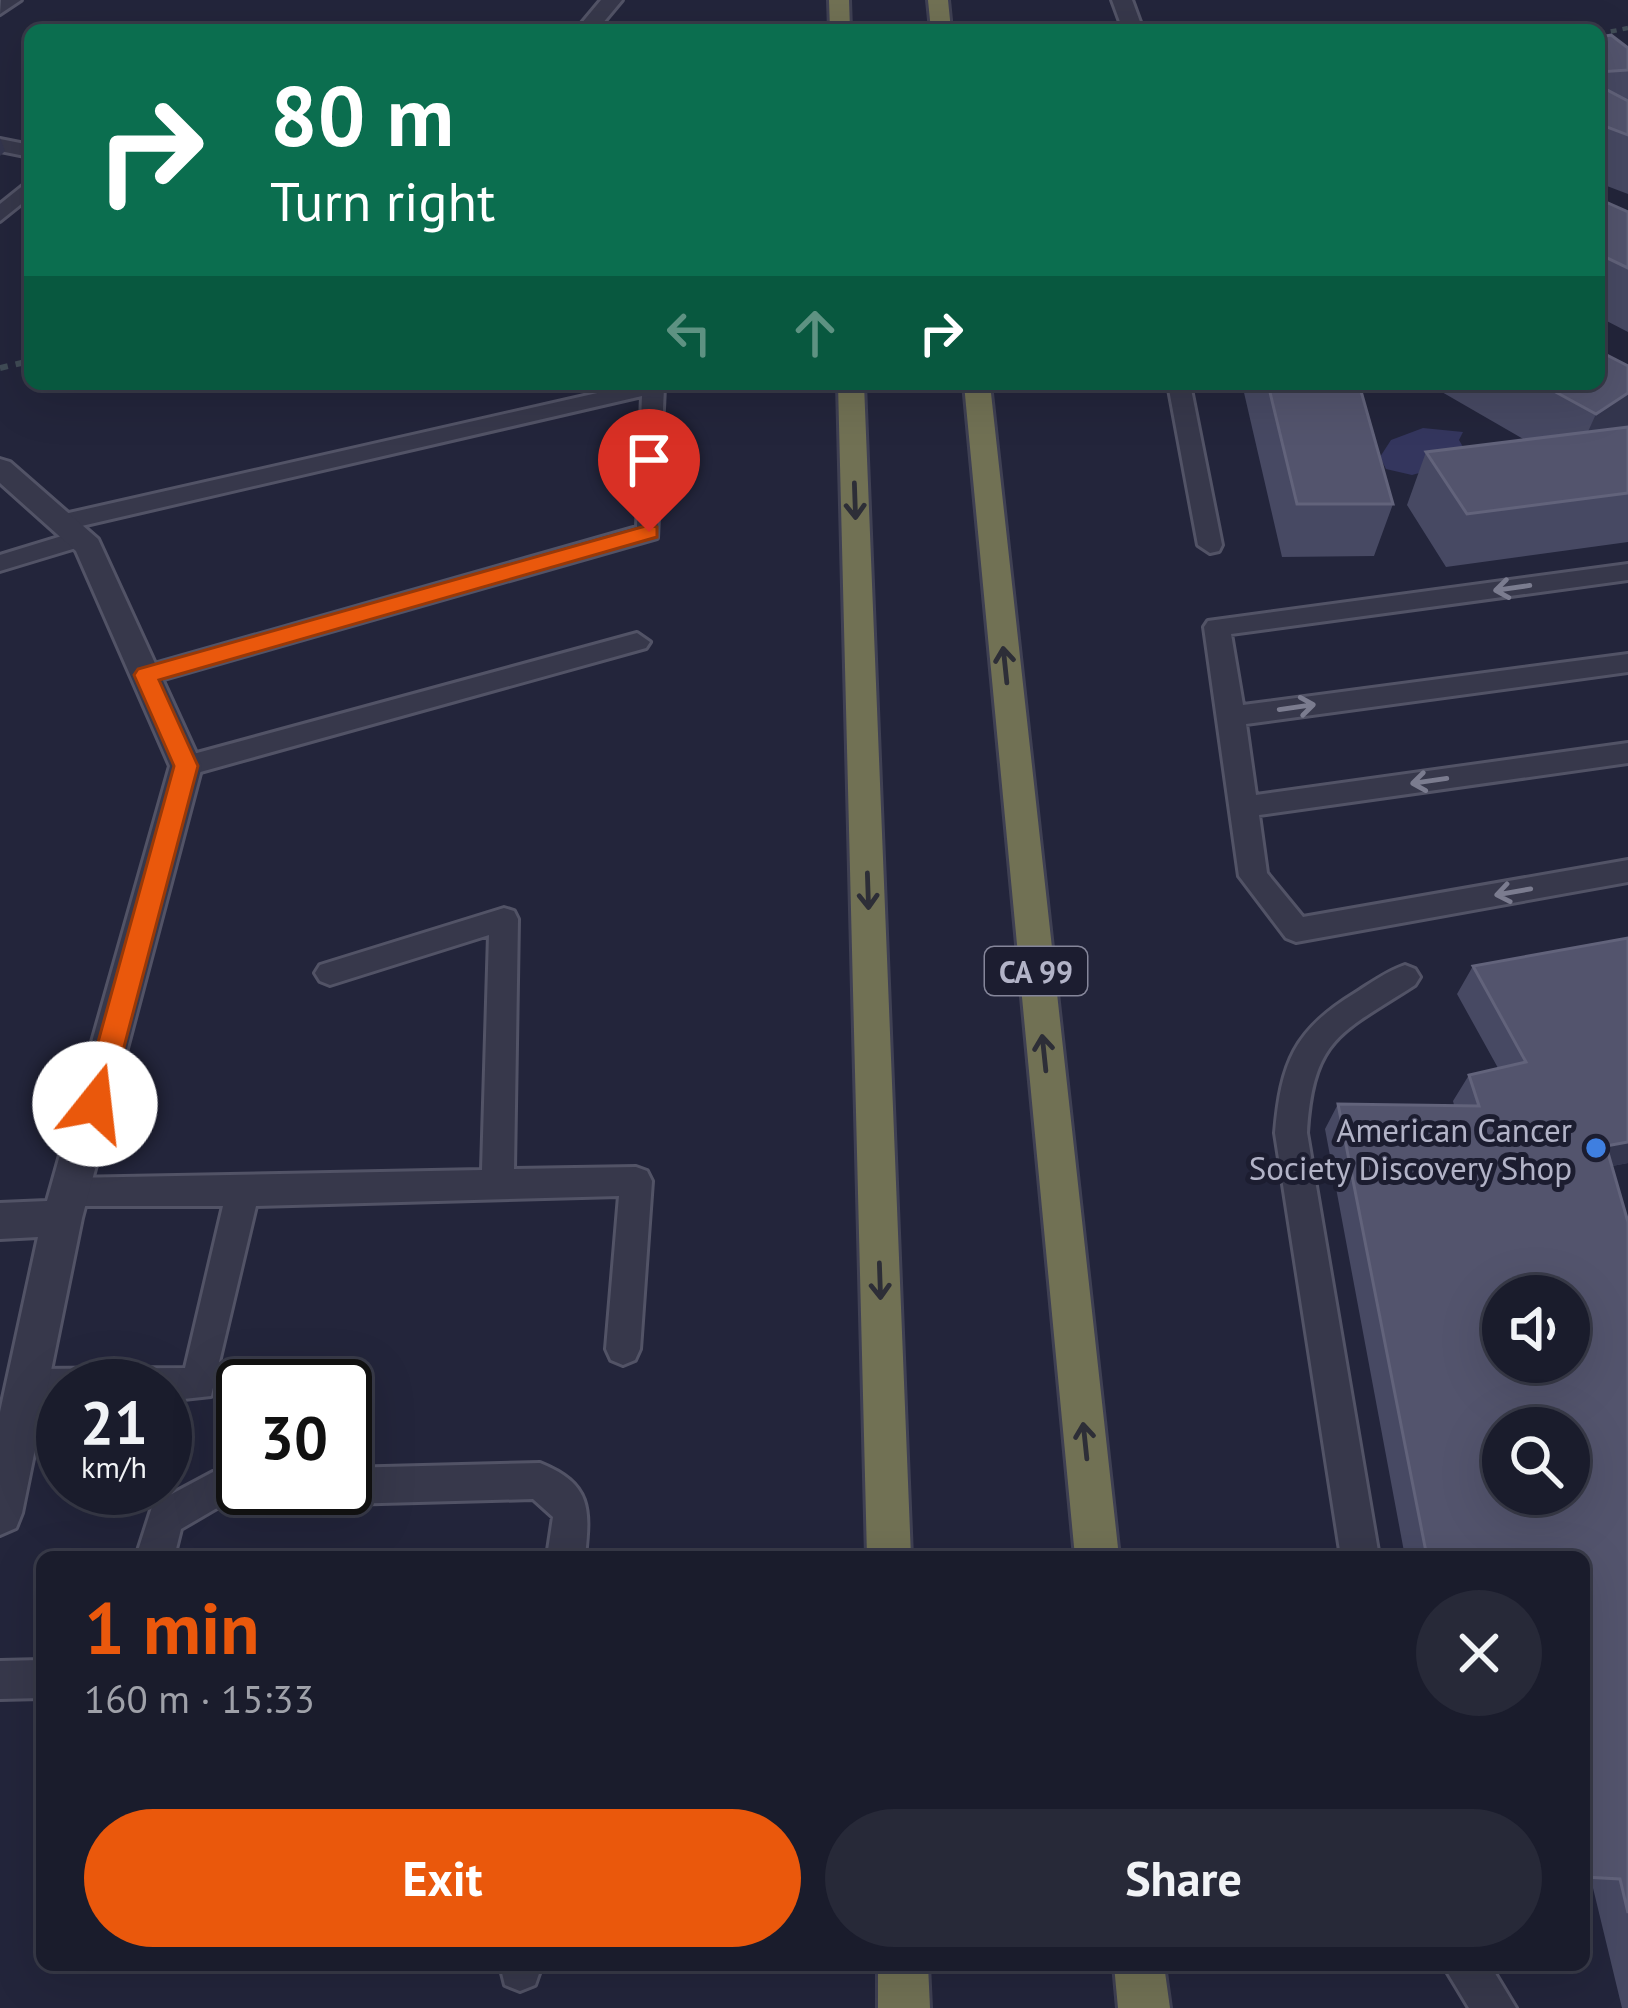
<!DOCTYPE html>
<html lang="en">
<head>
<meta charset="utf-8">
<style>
  body { margin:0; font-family:"PT Sans",sans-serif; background:#272938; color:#f1f3f6; height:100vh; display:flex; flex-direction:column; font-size:45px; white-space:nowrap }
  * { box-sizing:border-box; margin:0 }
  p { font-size:39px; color:#9fa1a9 }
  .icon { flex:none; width:66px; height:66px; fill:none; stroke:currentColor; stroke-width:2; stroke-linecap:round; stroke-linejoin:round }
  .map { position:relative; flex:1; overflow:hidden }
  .details { position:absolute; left:36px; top:1551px; width:1554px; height:420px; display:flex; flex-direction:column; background:#1a1c2c; border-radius:18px; box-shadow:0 12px 48px #0002,0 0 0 3px #383a48 }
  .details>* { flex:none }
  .hud { position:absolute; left:24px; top:24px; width:1581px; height:366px; border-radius:18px; box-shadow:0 12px 48px #0002,0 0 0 3px #383a48; background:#0b6e4f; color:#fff; overflow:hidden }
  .tools { position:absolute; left:1482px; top:1275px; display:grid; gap:24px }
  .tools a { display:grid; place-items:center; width:108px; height:108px; border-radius:50%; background:#1a1c2c; box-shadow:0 12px 48px #0002,0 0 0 3px #383a48; font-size:60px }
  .speed { position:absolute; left:36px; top:1359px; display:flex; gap:24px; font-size:60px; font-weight:700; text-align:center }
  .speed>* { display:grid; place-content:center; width:156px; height:156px; border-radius:50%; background:#1a1c2c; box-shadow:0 12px 48px #0002,0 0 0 3px #383a48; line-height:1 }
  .speed small { font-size:30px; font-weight:400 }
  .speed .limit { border:6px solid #111; border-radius:18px; background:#fff; color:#111 }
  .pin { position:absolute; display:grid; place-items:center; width:102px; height:102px; color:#fff; margin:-123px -51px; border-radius:50% 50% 50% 0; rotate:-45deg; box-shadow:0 0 12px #0007 }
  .pin .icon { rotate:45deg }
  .me { position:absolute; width:132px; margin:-66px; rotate:16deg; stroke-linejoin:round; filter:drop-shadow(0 0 9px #0008) }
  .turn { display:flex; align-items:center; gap:42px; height:252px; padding:0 48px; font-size:54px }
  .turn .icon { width:156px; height:156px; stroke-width:2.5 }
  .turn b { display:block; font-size:84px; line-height:102px }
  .lanes { display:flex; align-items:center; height:114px; padding:0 48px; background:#0003; justify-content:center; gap:60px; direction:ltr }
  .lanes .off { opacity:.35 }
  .round { display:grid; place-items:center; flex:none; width:126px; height:126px; border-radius:63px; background:#272938 }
  .headline { display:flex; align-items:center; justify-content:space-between; height:204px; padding:0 48px }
  h1 { font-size:72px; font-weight:800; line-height:90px; color:#ea580c }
  .cta { display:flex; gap:24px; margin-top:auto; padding:24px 48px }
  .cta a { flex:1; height:138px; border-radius:72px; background:#ea580c; color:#fff; font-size:48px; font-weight:800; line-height:138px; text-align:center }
  .cta a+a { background:#272938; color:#f1f3f6 }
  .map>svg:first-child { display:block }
  .water { fill:#34365e }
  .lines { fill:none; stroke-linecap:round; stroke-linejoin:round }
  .service-casing { stroke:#525366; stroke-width:6 }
  .minor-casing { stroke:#525366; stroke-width:6 }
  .motorway-casing { stroke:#3f4053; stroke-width:6 }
  .path-far1 { stroke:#404c56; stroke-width:4.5; stroke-dasharray:6 6; stroke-linecap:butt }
  .path { stroke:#404c56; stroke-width:6; stroke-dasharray:8 8; stroke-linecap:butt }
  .service { fill:#37384b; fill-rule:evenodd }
  .minor { fill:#37384b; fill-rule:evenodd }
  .motorway { fill:#717154; fill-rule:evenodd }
  .wall { fill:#474963 }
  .shaded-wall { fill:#34364e }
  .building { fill:#53546d; stroke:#62637b; stroke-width:3; fill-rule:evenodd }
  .oneway { stroke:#2d2e37 }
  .oneway2 { stroke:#7b7c8f }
  .route { fill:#ea580c; stroke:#983908; stroke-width:3 }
  .shop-dot { fill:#3f7fe0; stroke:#1c1d30; stroke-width:4.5 }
  .labels { text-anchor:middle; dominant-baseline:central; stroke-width:10; stroke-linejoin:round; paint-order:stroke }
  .shield { fill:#1c1d30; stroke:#85869a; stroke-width:3 }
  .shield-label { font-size:30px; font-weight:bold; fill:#b2b3c7 }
  .poi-label { font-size:33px; fill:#b2b3c7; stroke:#1c1d30; text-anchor:end }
</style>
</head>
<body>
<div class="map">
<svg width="1628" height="2008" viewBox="0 0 1628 2008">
  <rect width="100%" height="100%" fill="#23253b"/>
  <path class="water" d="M 1423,428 L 1463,432 L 1459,440 L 1470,459 L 1412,475 L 1386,469 L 1380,457 L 1391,440 Z"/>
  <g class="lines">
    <defs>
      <path id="service" d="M 21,0 L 0,14 L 1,0 Z
        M 0,139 L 30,145 L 30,157 L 0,151 Z
        M 30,180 L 30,197 L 0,221 L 0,204 Z
        M 637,384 L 664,387 L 657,538 L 146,684 L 137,681 L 133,675 L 137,669 L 637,527 L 642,396 L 60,531 L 48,523 L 60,515 Z
        M 1168,384 L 1190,384 L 1222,545 L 1219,551 L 1210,553 L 1198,545 Z
        M 78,531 L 90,539 L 86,545 L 0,571 L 0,555 Z
        M 1628,564 L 1628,580 L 1231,634 L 1243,705 L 1628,654 L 1628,672 L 1246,724 L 1256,795 L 1628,743 L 1628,763 L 1259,815 L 1267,873 L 1303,917 L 1628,860 L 1628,882 L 1296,942 L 1286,938 L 1239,876 L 1204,627 L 1208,621 Z
        M 637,633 L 650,642 L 646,648 L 186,776 L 173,766 L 186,756 Z
        M 504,908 L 514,911 L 518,919 L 514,1169 L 636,1167 L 647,1171 L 652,1181 L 640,1349 L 635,1360 L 623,1365 L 611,1360 L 606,1349 L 619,1196 L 256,1206 L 211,1396 L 165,1401 L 165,1386 L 63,1386 L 63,1402 L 27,1403 L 15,1398 L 10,1386 L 15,1374 L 27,1369 L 185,1368 L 223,1206 L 70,1206 L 59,1202 L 54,1192 L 59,1182 L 70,1178 L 482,1170 L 489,935 L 330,985 L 320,981 L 315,973 L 320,965 Z
        M 1405,965 L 1415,969 L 1420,977 L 1415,985 C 1341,1033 1313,1037 1307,1133 L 1379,1557 L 1341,1557 L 1275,1133 C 1281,1063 1294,1030 1355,993 C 1371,983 1387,971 1405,965 Z
        M 540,1463 C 592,1484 590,1509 585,1557 L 547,1557 L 553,1517 L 533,1499 L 345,1504 L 332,1499 L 328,1488 L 345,1488 L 345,1468 Z
        M 243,1471 L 243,1488 L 303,1488 L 298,1501 L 285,1506 L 217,1508 L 181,1529 L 174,1557 L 136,1557 L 153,1504 L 213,1472 Z
        M 42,1660 L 42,1698 L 0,1699 L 0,1661 Z
        M 500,1965 L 542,1965 L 535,1985 L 520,1991 L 505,1985 Z
        M 1443,1965 L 1490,1965 L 1516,2008 L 1469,2008 Z"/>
      <path id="minor" d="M 601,0 L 622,0 L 597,30 L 576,30 Z
        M 1112,0 L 1132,0 L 1143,30 L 1123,30 Z
        M 0,459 L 10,462 L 98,539 L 202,766 L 82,1218 L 22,1513 L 16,1528 L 0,1535 L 0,1412 L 38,1237 L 0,1239 L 0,1203 L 47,1201 L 170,766 L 76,551 L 0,483 Z"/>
      <path id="motorway" d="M 829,0 L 849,0 L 850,30 L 830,30 Z
        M 928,0 L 948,0 L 951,30 L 931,30 Z
        M 838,384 L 864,384 L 911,1557 L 867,1557 Z
        M 964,384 L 990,384 L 1119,1557 L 1075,1557 Z
        M 878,1965 L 928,1965 L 930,2008 L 878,2008 Z
        M 1114,1965 L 1164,1965 L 1170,2008 L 1118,2008 Z"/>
    </defs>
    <use href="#service" class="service-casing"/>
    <use href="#minor" class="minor-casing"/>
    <use href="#motorway" class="motorway-casing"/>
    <path class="path-far1" d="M 1599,34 L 1628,28"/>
    <path class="path" d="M 0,368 L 30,361"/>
    <use href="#service" class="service"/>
    <use href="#minor" class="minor"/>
    <use href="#motorway" class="motorway"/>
  </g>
  <path class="wall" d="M 1599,37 L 1628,48 L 1628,194 L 1599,183 Z
    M 1599,199 L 1628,212 L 1628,332 L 1599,317 Z
    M 1628,366 L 1628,542 L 1446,567 L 1407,505 L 1426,452 L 1525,440 L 1428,384 L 1599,384 Z
    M 1242,384 L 1359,384 L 1393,504 L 1374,556 L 1282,557 Z
    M 1628,938 L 1628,1163 L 1612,1166 L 1628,1222 L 1628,2008 L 1622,2008 L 1593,1888 L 1584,1887 L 1584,1557 L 1405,1557 L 1325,1129 L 1338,1104 L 1454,1105 L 1453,1101 L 1469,1075 L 1498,1068 L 1457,994 L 1473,966 Z"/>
  <path class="shaded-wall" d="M 0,138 L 5,151 L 0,156 Z
    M 1628,393 L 1628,426 L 1572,467 L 1596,414 Z
    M 1628,1142 L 1628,1163 L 1586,1171 L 1606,1146 Z"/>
  <path class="building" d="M 1611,35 L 1628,48 L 1628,70 L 1599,72 L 1599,37 Z
    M 1599,88 L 1607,90 L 1628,101 L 1628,135 L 1599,124 Z
    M 1599,199 L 1628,212 L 1628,268 L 1599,254 Z
    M 1599,351 L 1628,366 L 1628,393 L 1596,414 L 1541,384 L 1599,384 Z
    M 1268,384 L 1359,384 L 1393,504 L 1297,504 Z
    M 1628,427 L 1628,493 L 1467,514 L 1426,452 Z
    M 1628,938 L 1628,1142 L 1606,1146 L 1628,1222 L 1628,1913 L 1620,1879 L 1584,1877 L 1584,1557 L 1427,1557 L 1338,1104 L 1479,1106 L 1469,1075 L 1526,1062 L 1473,966 ZM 1503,1296 L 1569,1296 L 1569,1362 L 1503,1362 ZM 1503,1428 L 1569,1428 L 1569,1494 L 1503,1494 Z"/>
  <defs><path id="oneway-shaft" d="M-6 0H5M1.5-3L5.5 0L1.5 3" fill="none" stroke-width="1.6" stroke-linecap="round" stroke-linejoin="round" transform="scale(3)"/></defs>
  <g class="oneway">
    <use href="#oneway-shaft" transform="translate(855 501) rotate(88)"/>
    <use href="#oneway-shaft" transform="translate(1005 665) rotate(-96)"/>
    <use href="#oneway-shaft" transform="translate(868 891) rotate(88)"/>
    <use href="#oneway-shaft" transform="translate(1044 1053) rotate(-96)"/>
    <use href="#oneway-shaft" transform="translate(880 1281) rotate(88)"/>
    <use href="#oneway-shaft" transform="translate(1085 1441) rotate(-96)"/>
  </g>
  <g class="oneway2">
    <use href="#oneway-shaft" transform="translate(1512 588) rotate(172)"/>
    <use href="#oneway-shaft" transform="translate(1297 707) rotate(-8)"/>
    <use href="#oneway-shaft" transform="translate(1429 781) rotate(172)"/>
    <use href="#oneway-shaft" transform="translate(1513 892) rotate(170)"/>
  </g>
  <path class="route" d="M 649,525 L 657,527 L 657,537 L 159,680 L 198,766 L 109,1104 L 105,1113 L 85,1113 L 81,1104 L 174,766 L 134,675 L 138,669 Z"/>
  <circle class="shop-dot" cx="1596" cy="1148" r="12"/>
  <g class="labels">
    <rect class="shield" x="985" y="947" width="102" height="48" rx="9"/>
    <g class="shield-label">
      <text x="1036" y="971">CA 99</text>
    </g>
    <g class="poi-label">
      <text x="1572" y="1129">American Cancer<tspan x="1572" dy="38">Society Discovery Shop</tspan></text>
    </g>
  </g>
</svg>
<div class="tools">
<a><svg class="icon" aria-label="sound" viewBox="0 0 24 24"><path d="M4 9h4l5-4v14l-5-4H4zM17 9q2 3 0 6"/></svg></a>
<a><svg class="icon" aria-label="search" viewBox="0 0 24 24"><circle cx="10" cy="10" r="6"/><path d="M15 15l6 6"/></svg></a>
</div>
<div class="speed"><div>21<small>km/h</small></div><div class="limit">30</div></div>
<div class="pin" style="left:649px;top:532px;background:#d93025"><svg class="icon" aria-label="arrive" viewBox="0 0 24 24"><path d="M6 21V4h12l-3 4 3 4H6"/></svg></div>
<svg class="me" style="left:95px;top:1104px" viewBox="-20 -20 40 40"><circle r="19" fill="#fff"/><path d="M0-13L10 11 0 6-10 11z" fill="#ea580c"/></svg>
<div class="hud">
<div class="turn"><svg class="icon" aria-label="right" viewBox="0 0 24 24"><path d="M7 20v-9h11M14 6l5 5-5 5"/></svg><div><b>80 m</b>Turn right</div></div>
<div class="lanes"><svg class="icon off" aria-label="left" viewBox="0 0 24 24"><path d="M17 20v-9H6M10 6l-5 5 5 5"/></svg><svg class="icon off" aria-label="ahead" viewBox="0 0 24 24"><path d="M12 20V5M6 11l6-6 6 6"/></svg><svg class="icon" aria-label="right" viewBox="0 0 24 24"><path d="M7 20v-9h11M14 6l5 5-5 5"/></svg></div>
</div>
<section class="details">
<div class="headline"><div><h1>1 min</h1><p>160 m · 15:33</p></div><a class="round"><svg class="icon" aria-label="close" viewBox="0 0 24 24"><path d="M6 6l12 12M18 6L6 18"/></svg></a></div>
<div class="cta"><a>Exit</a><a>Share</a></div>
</section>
</div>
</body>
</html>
